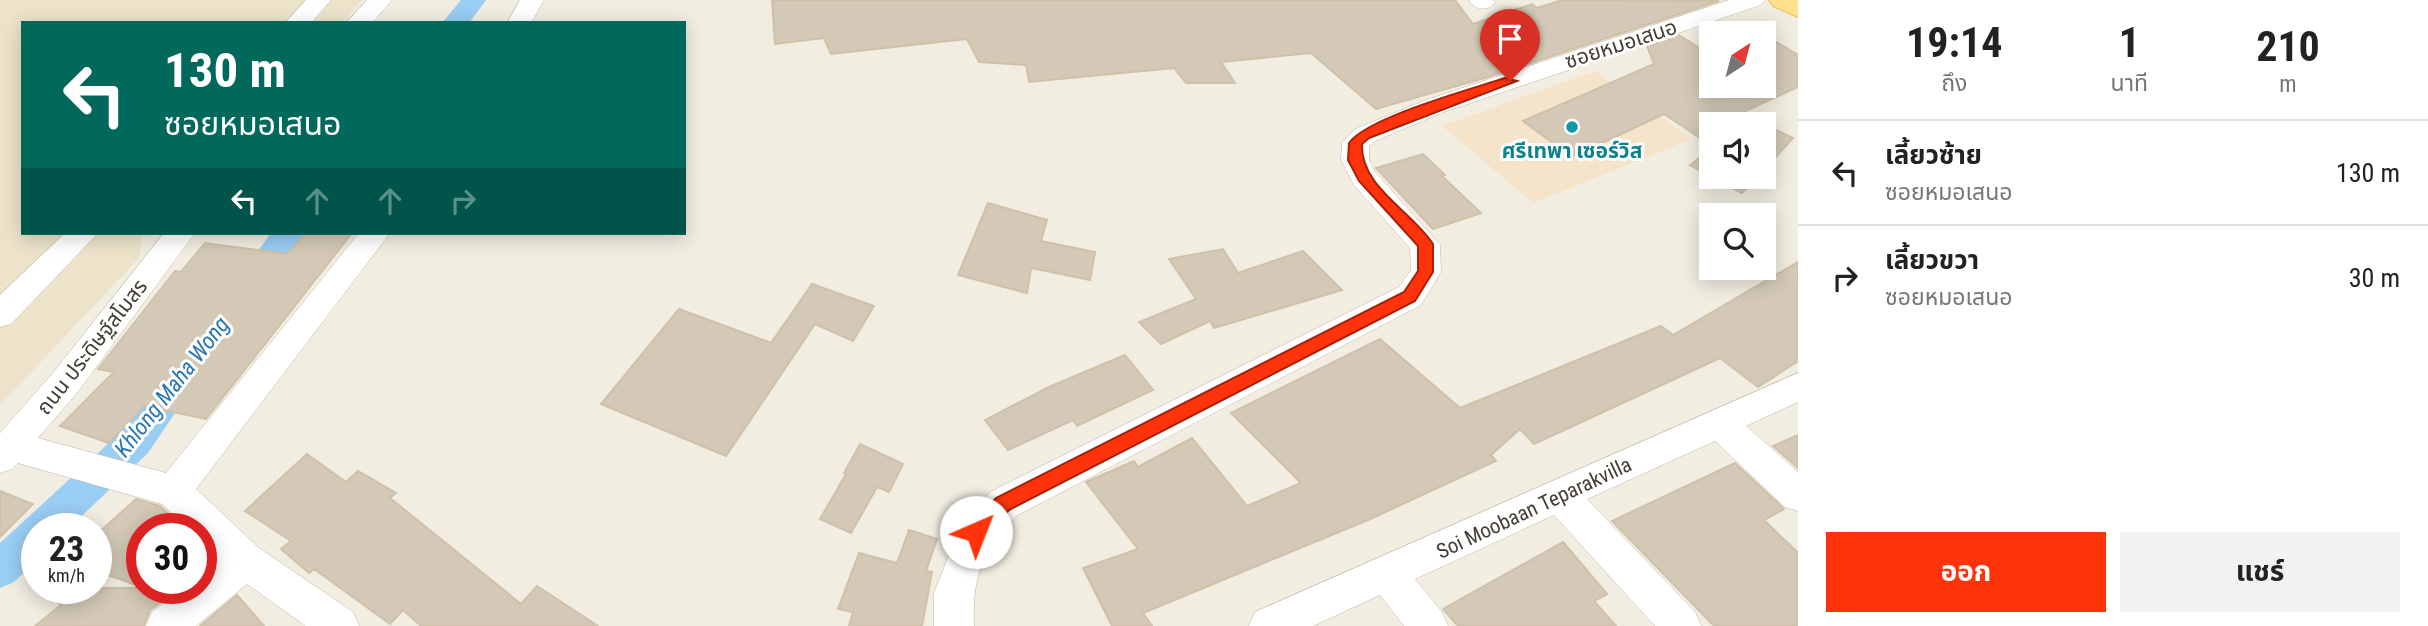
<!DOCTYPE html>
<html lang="th">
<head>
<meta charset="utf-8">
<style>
  body { margin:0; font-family:"Roboto Condensed","Noto Sans Thai",sans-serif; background:#f2f2f2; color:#222; height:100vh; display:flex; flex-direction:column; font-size:26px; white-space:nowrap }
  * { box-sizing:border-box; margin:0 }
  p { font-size:23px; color:#767676 }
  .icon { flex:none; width:38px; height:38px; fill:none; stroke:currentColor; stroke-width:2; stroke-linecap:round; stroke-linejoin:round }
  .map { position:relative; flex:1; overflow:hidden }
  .sheet { display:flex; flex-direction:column; background:#fff; width:630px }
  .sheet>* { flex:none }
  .hud { position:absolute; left:21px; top:21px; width:665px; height:214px; border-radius:0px; box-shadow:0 4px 18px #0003; background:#00695c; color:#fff; overflow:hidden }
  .needle { width:46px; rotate:36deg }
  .controls { position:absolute; left:1699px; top:21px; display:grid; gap:14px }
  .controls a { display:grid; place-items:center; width:77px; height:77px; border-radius:0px; background:#fff; box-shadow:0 4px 18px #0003; font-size:35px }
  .speed { position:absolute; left:21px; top:513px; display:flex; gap:14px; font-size:35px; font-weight:700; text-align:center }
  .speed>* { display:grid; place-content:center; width:91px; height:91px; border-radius:50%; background:#fff; box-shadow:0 4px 18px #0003; line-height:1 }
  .speed small { font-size:18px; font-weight:400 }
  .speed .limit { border:10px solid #d22; background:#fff; color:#111 }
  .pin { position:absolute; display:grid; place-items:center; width:60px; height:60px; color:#fff; margin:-72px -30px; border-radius:50% 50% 50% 0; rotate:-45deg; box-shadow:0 0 7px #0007 }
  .pin .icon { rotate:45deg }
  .me { position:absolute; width:77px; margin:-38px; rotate:44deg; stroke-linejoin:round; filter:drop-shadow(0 0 5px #0008) }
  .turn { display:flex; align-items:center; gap:24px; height:147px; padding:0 28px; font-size:32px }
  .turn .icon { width:91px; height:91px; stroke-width:2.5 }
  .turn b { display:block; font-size:49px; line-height:60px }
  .lanes { display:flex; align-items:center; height:66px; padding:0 28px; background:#0003; justify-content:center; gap:35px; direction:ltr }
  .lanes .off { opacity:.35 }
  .eta { display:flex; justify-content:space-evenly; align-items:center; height:119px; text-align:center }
  .eta b { font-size:42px; font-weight:700; line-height:49px }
  .action { display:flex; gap:14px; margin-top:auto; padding:14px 28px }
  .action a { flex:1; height:80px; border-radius:0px; background:#ff330b; color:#fff; font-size:28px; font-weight:700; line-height:80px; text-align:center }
  .action a+a { background:#f2f2f2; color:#222 }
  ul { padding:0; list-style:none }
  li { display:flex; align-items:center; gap:21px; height:105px; padding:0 28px; border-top:2px solid #e0e0e0 }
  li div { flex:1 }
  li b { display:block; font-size:26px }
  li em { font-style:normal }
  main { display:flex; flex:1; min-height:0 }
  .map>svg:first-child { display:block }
  .commercial { fill:#f6e4ca }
  .education { fill:#ece3ca }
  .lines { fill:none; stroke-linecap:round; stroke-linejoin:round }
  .canal { fill:#99cdf3; fill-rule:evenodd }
  .building { fill:#d3c9b6; stroke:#cfc1a9; stroke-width:2 }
  .minor-casing { stroke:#c0b8a7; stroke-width:1 }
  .major-casing { stroke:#e9c058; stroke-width:2 }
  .minor { fill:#fff; fill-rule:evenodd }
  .major { fill:#ffe08d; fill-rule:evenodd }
  .route { fill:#ff330b; stroke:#a62107; stroke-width:2 }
  .culture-dot { fill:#0f9aa8; stroke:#fff; stroke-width:2.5 }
  .labels { text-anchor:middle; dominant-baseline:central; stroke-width:6; stroke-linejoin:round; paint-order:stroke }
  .street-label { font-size:21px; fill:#433d32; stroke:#fff }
  .culture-label { font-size:21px; font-weight:bold; fill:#0d838f; stroke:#fff }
  .water-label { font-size:23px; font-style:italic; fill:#2776b4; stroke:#fff }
</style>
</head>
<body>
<main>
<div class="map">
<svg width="1798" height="626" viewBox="0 0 1798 626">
  <rect width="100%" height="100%" fill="#f2ede1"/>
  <path class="commercial" d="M 1595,71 L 1692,139 L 1533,203 L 1442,126 Z"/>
  <path class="education" d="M 0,0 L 362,0 L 342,23 L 23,23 L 23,233 L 142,233 L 139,258 L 0,405 Z"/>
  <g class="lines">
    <path class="canal" d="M 461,0 L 486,0 L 469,23 L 442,23 Z
      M 271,233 L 304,233 L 260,296 L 248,300 L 236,296 L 232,287 Z
      M 185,359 L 197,363 L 202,373 L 148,453 L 69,528 L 37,528 L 37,560 L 14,582 L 0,588 L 0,543 L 122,431 L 173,363 Z"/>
  </g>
  <path class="building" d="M 772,0 L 1455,0 L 1473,24 L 1532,4 L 1537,8 L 1562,0 L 1719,1 L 1488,77 L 1376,109 L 1311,53 L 1221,62 L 1235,83 L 1186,83 L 1174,68 L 1029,82 L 1026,65 L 979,62 L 967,39 L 831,54 L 824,38 L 775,44 Z
    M 1679,35 L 1712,56 L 1712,86 L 1764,86 L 1764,35 L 1798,55 L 1798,87 L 1741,113 L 1793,138 L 1764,170 L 1764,124 L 1712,124 L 1712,146 L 1664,114 L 1572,157 L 1523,121 L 1654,64 L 1647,46 Z
    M 1712,148 L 1712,177 L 1690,165 Z
    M 1423,154 L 1445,175 L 1442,176 L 1481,213 L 1433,229 L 1376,168 Z
    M 1712,177 L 1758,177 L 1742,193 Z
    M 988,203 L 1047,220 L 1041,241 L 1095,252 L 1090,280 L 1031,268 L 1027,293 L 958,275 Z
    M 306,233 L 352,233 L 206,419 L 144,406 L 109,443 L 60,426 L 114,372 L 98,369 L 175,271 L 181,272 L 205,243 L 287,254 Z
    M 1223,249 L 1238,273 L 1303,251 L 1342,290 L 1214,328 L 1210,321 L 1161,344 L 1139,322 L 1196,299 L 1169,259 Z
    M 1798,262 L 1798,361 L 1758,387 L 1720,358 L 1534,444 L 1520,429 L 1491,455 L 1496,461 L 1368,520 L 1143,613 L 1152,626 L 1112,626 L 1083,568 L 1138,549 L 1086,482 L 1134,461 L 1138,467 L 1192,438 L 1247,506 L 1301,483 L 1231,413 L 1380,339 L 1460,408 L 1661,326 L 1673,335 Z
    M 812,284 L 874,306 L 853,341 L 815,324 L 726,456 L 601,404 L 679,309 L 771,343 Z
    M 1125,355 L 1153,390 L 1077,426 L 1073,420 L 1008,450 L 985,420 L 1049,387 Z
    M 1798,435 L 1798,468 L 1773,446 Z
    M 860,444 L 903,464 L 889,492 L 877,487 L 851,533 L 820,519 L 846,474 L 844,473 Z
    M 307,454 L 346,482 L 358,471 L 396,493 L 390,498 L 521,604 L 537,586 L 598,626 L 421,626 L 403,610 L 390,624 L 314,569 L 309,573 L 281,549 L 291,541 L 245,511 Z
    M 1735,463 L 1784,509 L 1764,520 L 1798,553 L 1798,626 L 1714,626 L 1612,521 Z
    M 0,491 L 33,504 L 0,537 Z
    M 136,499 L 160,506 L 184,528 L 142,528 L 142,587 L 96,571 L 96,535 Z
    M 909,530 L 937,539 L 926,571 L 932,572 L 922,626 L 849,626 L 853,612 L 838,609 L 859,553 L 897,563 Z
    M 1563,542 L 1607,594 L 1594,601 L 1616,626 L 1458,626 L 1443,609 Z
    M 38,588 L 179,588 L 150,610 L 144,626 L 35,626 L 61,605 Z
    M 237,595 L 264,626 L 200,626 Z"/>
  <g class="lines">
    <defs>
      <path id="minor" d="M 306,0 L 331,0 L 311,23 L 285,23 Z
        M 367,0 L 392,0 L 372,23 L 346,23 Z
        M 520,0 L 544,0 L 531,23 L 507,23 Z
        M 1469,0 L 1493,0 L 1495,2 L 1491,7 C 1481,10 1475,9 1469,0 Z
        M 1729,0 L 1765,0 L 1761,5 L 1444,112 L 1375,141 L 1369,146 L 1369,160 L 1375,172 L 1440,245 L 1441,272 L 1421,305 L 1016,516 C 982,551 972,577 974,626 L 934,626 L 934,593 L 958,532 L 963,520 L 990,492 L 1399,287 L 1411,270 L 1410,248 L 1354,185 L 1341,160 L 1342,143 L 1355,129 L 1426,100 Z
        M 65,233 L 98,233 L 11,324 L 0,327 L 0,295 Z
        M 164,233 L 195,233 L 77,393 L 38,438 L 166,473 L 359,233 L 390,233 L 196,489 L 259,548 L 353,612 L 359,626 L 306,626 L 247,584 L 196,626 L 146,626 L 152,612 L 183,588 L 201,588 L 201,573 L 218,560 L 201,543 L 201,528 L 187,528 L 162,504 L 18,463 L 12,469 L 0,473 L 0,433 L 53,373 Z
        M 1798,373 L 1798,402 L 1746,426 L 1798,472 L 1798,511 L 1785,507 L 1715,441 L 1587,499 L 1695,612 L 1701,626 L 1655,626 L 1554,515 L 1415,579 L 1442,612 L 1448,626 L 1404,626 L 1380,595 L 1313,626 L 1249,626 L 1255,612 Z"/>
      <path id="major" d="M 1769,0 L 1798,0 L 1798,17 L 1773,6 Z"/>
    </defs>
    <use href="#minor" class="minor-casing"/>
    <use href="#major" class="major-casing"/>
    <use href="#minor" class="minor"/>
    <use href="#major" class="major"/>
  </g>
  <path class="route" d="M 1505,78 L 1517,81 L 1369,138 L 1362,144 C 1360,187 1412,211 1433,244 L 1433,272 L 1415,301 L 1009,510 L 982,538 L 976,540 L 969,538 L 966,532 L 996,498 L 1404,292 L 1418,271 L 1418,246 L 1359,181 L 1348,160 L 1349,143 C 1368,117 1472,89 1505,78 Z"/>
  <circle class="culture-dot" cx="1572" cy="127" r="7"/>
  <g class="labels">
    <g class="street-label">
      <text transform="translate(1621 44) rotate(-18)">ซอยหมอเสนอ</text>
      <text transform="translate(92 347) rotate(-52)">ถนน ประดิษฐ์สโมสร</text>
      <text transform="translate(1534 508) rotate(-25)">Soi Moobaan Teparakvilla</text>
    </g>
    <g class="culture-label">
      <text x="1572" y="151">ศรีเทพา เซอร์วิส</text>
    </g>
    <g class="water-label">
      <text transform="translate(172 387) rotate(-52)">Khlong Maha Wong</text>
    </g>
  </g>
</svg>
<div class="controls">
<a><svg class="needle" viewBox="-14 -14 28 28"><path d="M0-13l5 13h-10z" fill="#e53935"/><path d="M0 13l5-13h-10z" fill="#767676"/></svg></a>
<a><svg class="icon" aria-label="sound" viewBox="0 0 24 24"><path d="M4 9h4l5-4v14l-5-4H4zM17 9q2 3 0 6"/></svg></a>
<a><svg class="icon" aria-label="search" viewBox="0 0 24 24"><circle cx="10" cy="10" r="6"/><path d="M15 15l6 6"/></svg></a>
</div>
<div class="speed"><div>23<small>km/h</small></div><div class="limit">30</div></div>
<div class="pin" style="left:1510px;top:81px;background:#d93025"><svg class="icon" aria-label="arrive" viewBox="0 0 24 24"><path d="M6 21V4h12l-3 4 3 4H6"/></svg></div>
<svg class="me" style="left:976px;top:532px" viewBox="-20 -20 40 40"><circle r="19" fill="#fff"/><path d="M0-13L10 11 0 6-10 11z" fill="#ff330b"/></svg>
<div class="hud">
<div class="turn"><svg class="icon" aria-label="left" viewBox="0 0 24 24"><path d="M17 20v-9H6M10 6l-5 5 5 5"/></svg><div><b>130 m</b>ซอยหมอเสนอ</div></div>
<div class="lanes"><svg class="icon" aria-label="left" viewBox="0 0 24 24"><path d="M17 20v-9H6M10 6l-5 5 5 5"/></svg><svg class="icon off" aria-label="ahead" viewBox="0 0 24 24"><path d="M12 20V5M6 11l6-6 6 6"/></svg><svg class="icon off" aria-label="ahead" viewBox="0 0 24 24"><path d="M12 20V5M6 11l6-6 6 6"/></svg><svg class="icon off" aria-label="right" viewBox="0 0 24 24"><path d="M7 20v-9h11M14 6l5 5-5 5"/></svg></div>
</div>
</div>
<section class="sheet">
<div class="eta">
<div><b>19:14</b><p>ถึง</p></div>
<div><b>1</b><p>นาที</p></div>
<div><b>210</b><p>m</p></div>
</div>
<ul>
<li><svg class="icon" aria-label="left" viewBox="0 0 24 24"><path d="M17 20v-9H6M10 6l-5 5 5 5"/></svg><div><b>เลี้ยวซ้าย</b><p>ซอยหมอเสนอ</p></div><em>130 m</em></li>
<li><svg class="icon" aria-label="right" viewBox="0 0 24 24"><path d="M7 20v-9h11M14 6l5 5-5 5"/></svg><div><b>เลี้ยวขวา</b><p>ซอยหมอเสนอ</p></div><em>30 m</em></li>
</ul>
<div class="action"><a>ออก</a><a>แชร์</a></div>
</section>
</main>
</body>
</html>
